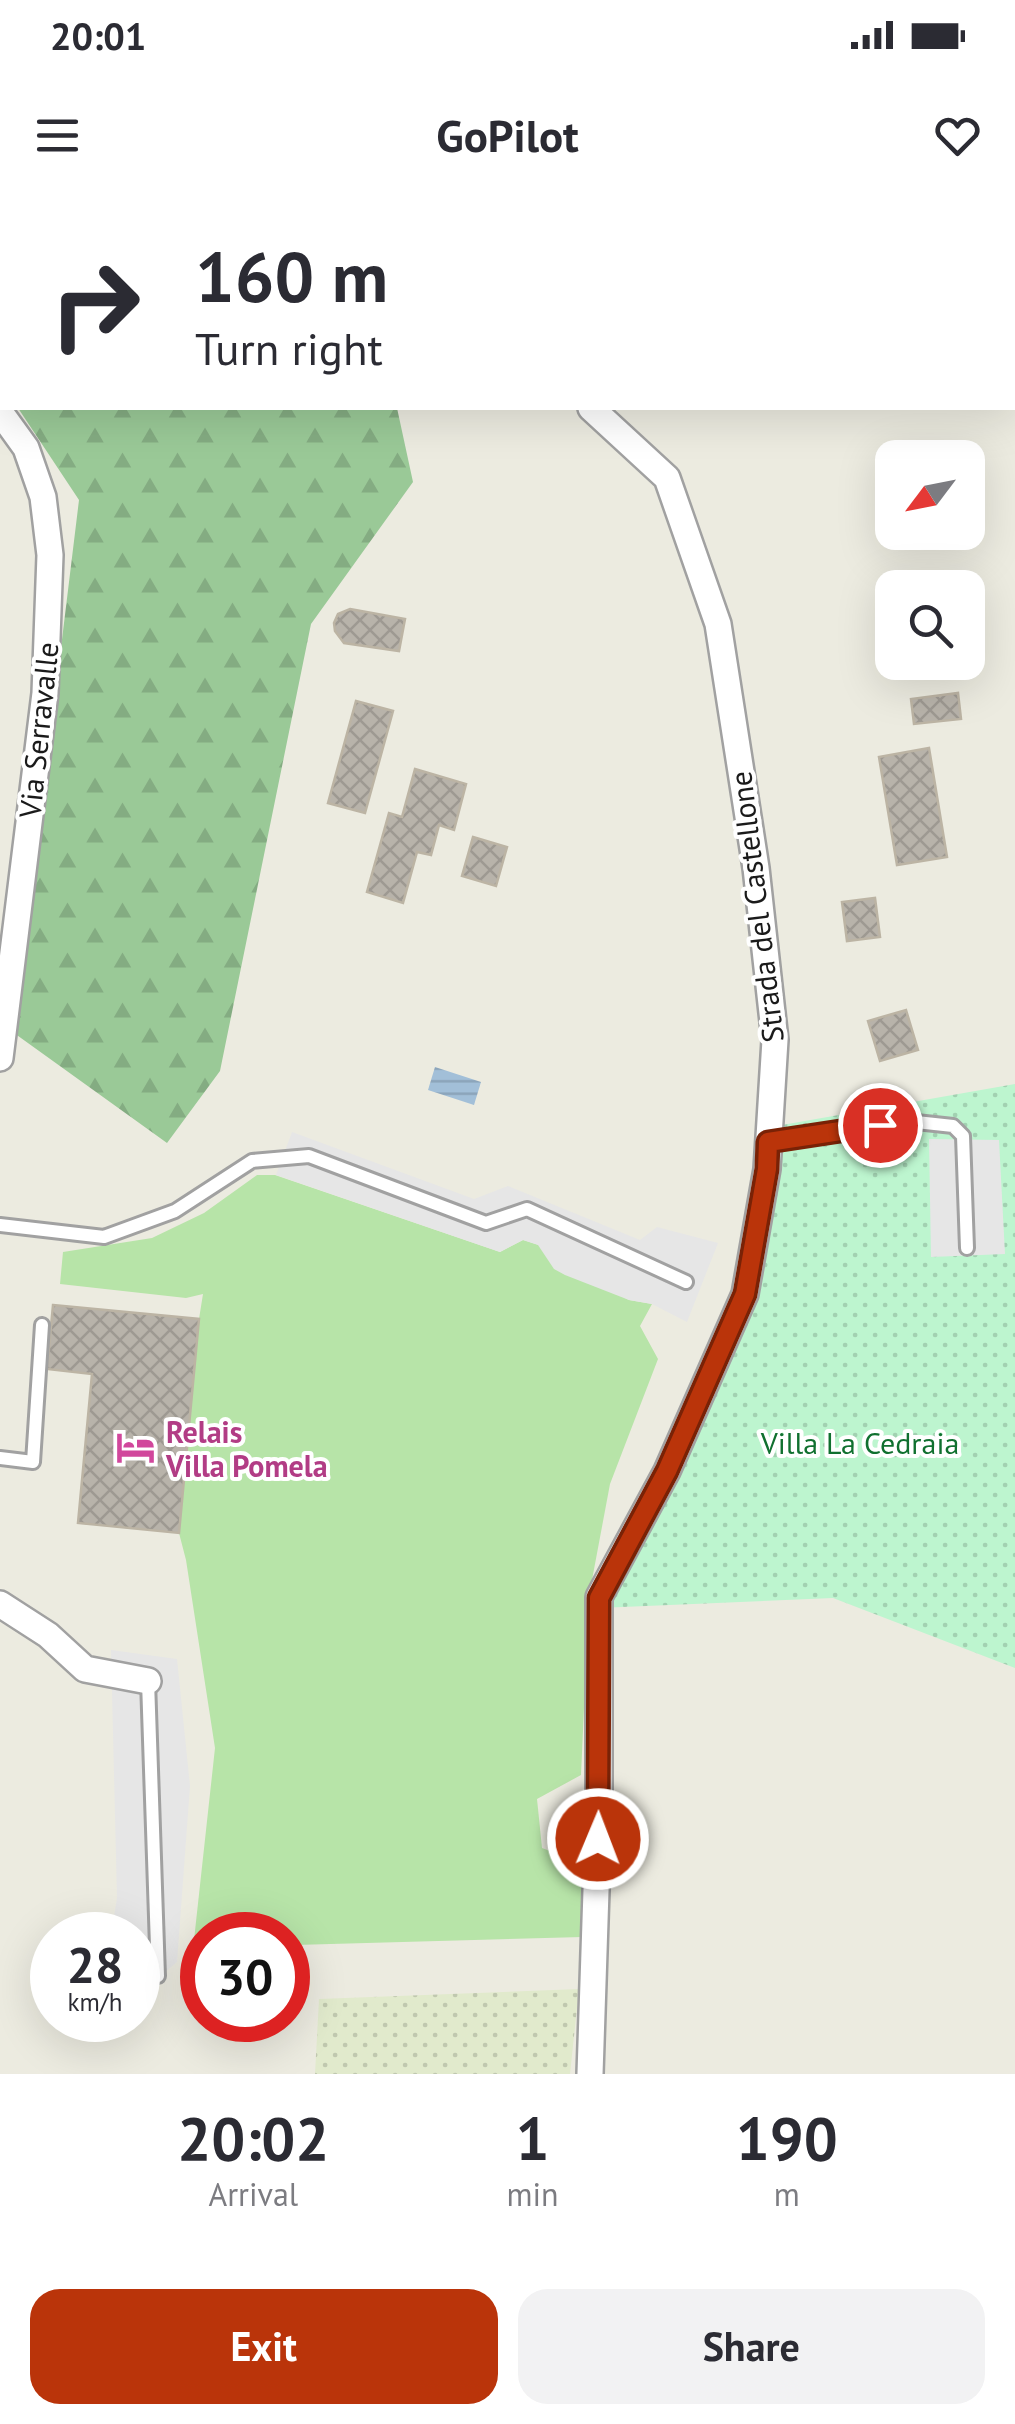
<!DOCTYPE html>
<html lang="en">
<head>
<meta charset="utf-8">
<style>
  body { margin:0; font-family:"PT Sans",sans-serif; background:#f2f2f3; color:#2b2b33; height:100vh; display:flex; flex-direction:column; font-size:38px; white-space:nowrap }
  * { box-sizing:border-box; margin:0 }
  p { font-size:32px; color:#7c7c81 }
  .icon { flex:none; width:55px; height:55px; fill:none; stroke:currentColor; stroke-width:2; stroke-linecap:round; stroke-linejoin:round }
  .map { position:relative; height:1874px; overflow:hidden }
  .panel { display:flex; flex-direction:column; background:#fff; flex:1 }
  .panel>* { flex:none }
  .hud { position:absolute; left:0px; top:0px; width:1015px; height:210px; box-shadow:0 10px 40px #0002; background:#fff; color:#2b2b33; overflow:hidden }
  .needle { width:65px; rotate:238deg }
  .controls { position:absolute; left:875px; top:240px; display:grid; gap:20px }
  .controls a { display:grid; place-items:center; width:110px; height:110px; border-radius:20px; background:#fff; box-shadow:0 10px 40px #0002; font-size:50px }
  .speed { position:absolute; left:30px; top:1712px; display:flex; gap:20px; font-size:50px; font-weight:700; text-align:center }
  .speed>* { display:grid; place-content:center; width:130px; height:130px; border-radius:50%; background:#fff; box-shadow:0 10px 40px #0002; line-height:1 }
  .speed small { font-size:25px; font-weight:400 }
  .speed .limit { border:15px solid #d22; background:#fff; color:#111 }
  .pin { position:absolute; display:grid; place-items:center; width:85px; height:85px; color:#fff; margin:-42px; border:5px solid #fff; border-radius:50%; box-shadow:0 2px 10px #0007 }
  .me { position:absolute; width:110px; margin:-55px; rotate:1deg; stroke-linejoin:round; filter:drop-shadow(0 0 8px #0008) }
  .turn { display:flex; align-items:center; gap:35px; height:210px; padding:0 30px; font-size:45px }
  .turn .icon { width:130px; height:130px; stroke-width:2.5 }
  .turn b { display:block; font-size:70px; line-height:85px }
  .eta { display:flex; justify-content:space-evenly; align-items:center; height:170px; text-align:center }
  .eta b { font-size:60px; font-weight:700; line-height:70px }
  .primary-button { display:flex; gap:20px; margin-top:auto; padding:20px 30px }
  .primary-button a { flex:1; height:115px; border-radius:30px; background:#ba340a; color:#fff; font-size:40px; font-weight:700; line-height:115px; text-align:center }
  .primary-button a+a { background:#f2f2f3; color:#2b2b33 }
  .status { display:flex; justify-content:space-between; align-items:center; height:70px; padding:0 50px; background:#fff; direction:ltr }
  .status svg { height:28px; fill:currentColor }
  header { display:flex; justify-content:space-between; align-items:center; height:130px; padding:0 30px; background:#fff; font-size:45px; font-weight:700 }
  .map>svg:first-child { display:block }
  .farmland { fill:url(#farmland-dots) }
  .forest { fill:url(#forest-firs) }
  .park { fill:url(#park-dots) }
  .garden { fill:#b7e4a8 }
  .parking { fill:#e6e6e6 }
  .water { fill:url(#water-rules) }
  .building { fill:url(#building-cross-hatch); stroke:#bcb4a4; stroke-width:2.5 }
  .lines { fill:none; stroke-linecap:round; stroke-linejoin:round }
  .lane-casing { stroke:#a1a1a1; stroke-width:18 }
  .street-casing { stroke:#a1a1a1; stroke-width:30 }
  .lane { stroke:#fff; stroke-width:12 }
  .street { stroke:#fff; stroke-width:25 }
  .route-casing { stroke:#792206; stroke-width:25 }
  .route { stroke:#ba340a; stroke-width:18 }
  .labels { text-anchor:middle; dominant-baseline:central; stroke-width:8; stroke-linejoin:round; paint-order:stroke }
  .street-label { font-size:30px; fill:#1a1a1a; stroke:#fff }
  .hotel-label { font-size:30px; font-weight:bold; fill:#b23c85; stroke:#fff; text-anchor:start }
  .park-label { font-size:30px; fill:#10702f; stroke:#fff }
</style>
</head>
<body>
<div class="status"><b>20:01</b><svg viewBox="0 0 49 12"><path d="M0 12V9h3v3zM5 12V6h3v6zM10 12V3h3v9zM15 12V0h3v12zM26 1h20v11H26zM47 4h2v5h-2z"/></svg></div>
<header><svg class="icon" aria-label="menu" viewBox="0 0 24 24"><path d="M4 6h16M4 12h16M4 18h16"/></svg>GoPilot<svg class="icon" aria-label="heart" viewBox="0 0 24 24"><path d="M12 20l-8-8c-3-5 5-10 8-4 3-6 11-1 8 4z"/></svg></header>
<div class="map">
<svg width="1015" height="1874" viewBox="0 0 1015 1874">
  <defs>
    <pattern id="farmland-dots" width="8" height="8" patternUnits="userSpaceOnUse" patternTransform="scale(2.5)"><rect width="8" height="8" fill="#e1eacc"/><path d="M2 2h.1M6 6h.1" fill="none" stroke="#c0c8af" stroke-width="1.8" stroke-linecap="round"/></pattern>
    <pattern id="forest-firs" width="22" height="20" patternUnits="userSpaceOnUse" patternTransform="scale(2.5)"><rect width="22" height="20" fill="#9ac997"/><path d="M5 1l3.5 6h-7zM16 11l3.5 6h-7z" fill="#84ac82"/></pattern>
    <pattern id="park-dots" width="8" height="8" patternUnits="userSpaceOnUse" patternTransform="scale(2.5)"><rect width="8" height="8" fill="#bdf5cf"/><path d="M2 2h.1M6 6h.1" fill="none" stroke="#a2d1b1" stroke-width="1.8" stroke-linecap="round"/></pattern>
    <pattern id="water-rules" width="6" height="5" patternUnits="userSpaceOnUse" patternTransform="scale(2.5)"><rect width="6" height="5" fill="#a2bfd8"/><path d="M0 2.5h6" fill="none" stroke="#8ba4b9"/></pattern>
    <pattern id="building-cross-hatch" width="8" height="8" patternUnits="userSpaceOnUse" patternTransform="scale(2.5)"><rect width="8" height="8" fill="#b8b3aa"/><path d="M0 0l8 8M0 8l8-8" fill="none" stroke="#9e9992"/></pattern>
  </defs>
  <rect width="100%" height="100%" fill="#ecebe0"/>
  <path class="farmland" d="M 579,1789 L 570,1874 L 315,1874 L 319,1799 Z"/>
  <path class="forest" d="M 0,0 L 350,0 L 350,2 L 2,2 L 2,183 L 0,179 Z
    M 18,208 L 397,208 L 413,282 L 311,424 L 220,871 L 167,943 L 14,833 L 79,300 Z"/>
  <path class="park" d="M 1015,884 L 1015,1468 L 833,1398 L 599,1408 L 705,1218 L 745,1094 L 782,925 Z"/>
  <path class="garden" d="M 257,975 L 275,975 L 500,1052 L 523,1040 L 539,1045 L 546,1055 L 629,1100 L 652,1104 L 640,1126 L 658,1159 L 610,1284 L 589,1396 L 581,1575 L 537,1599 L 542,1648 L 582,1663 L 582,1737 L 295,1745 L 288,1748 L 288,1735 L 202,1735 L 202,1743 L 194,1740 L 215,1548 L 186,1360 L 179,1333 L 199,1119 L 203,1094 L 186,1098 L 60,1084 L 63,1052 L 152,1038 L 204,1013 Z"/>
  <path class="parking" d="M 292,932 L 474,999 L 508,986 L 640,1040 L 657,1027 L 718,1043 L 687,1122 L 652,1104 L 629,1100 L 565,1075 L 554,1069 L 538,1045 L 523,1040 L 500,1052 L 276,975 Z
    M 929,939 L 999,940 L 1005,1054 L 931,1057 Z
    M 111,1450 L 177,1459 L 190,1586 L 177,1762 L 152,1783 L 138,1778 L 138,1735 L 111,1735 L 117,1698 Z"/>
  <path class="water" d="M 435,867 L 481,882 L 474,905 L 428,890 Z"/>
  <path class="building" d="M 350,409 L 405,419 L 399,451 L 344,443 L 335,431 L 334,423 L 338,414 Z
    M 958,493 L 961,519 L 914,524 L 911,499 Z
    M 356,501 L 393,511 L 365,613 L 328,603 Z
    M 929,548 L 947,657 L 897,665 L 879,557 Z
    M 415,569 L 466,584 L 454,630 L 439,625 L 431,655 L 417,652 L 403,703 L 367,692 L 389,613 L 402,617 Z
    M 473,637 L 507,647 L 496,686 L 462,676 Z
    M 875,698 L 880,737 L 847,741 L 842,702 Z
    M 906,810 L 918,850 L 880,861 L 868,821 Z
    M 53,1105 L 199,1119 L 179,1333 L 78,1323 L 92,1174 L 47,1169 Z"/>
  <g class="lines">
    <defs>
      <path id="lane" d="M 768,942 L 907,921 L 953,926 L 963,936 L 967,1048
        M 0,1025 L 104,1037 L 175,1011 L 252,961 L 309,956 L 486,1023 L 527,1009 L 686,1082
        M 0,1258 L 33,1262 L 42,1125
        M 148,1481 L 158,1776"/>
      <path id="street" d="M 404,0 L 404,2
        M 0,212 L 26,248 L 43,297 L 50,355 L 45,493 L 0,858
        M 0,1404 L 48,1435 L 85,1469 L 148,1481
        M 590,1874 L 599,1599 L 599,1397 L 667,1271 L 745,1094 L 767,969 L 775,840 L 756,668 L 718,424 L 667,278 L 591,208"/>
    </defs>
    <use href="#lane" class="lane-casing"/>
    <use href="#street" class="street-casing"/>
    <use href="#lane" class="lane"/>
    <use href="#street" class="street"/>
  </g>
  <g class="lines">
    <defs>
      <path id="route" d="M 598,1639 L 599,1398 L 667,1271 L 745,1094 L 767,969 L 768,942 L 880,925"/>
    </defs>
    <use href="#route" class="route-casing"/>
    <use href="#route" class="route"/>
  </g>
  <defs>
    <symbol id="hotel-bare" viewBox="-9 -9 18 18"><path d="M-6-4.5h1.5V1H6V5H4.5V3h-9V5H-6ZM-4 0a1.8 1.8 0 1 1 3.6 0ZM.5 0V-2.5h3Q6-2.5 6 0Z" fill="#d1479c" stroke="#fff" stroke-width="2.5" paint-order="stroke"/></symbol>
  </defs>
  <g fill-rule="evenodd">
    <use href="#hotel-bare" x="108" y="1220" width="55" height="55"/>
  </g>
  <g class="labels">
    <g class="street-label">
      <text transform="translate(38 530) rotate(-84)">Via Serravalle</text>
      <text transform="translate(756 707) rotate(-97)">Strada del Castellone</text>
    </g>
    <g class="hotel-label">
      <text x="166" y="1231">Relais<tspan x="166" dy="34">Villa Pomela</tspan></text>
    </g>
    <g class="park-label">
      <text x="860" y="1242">Villa La Cedraia</text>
    </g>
  </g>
</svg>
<div class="controls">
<a><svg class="needle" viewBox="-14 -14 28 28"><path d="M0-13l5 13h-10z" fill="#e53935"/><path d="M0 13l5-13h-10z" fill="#7c7c81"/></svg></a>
<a><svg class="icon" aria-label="search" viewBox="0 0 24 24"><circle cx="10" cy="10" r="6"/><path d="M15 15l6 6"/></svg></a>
</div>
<div class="speed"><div>28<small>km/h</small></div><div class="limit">30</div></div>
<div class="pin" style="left:880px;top:925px;background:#d93025"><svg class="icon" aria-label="arrive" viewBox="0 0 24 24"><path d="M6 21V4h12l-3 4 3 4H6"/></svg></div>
<svg class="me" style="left:598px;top:1639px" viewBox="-20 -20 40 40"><circle r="17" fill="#ba340a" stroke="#fff" stroke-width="3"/><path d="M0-11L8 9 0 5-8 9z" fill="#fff"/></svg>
<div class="hud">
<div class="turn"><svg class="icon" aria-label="right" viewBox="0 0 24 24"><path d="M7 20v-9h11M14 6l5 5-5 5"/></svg><div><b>160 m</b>Turn right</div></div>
</div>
</div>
<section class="panel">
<div class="eta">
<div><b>20:02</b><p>Arrival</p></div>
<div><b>1</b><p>min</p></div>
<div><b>190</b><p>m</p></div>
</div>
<div class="primary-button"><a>Exit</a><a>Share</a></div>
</section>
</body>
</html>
